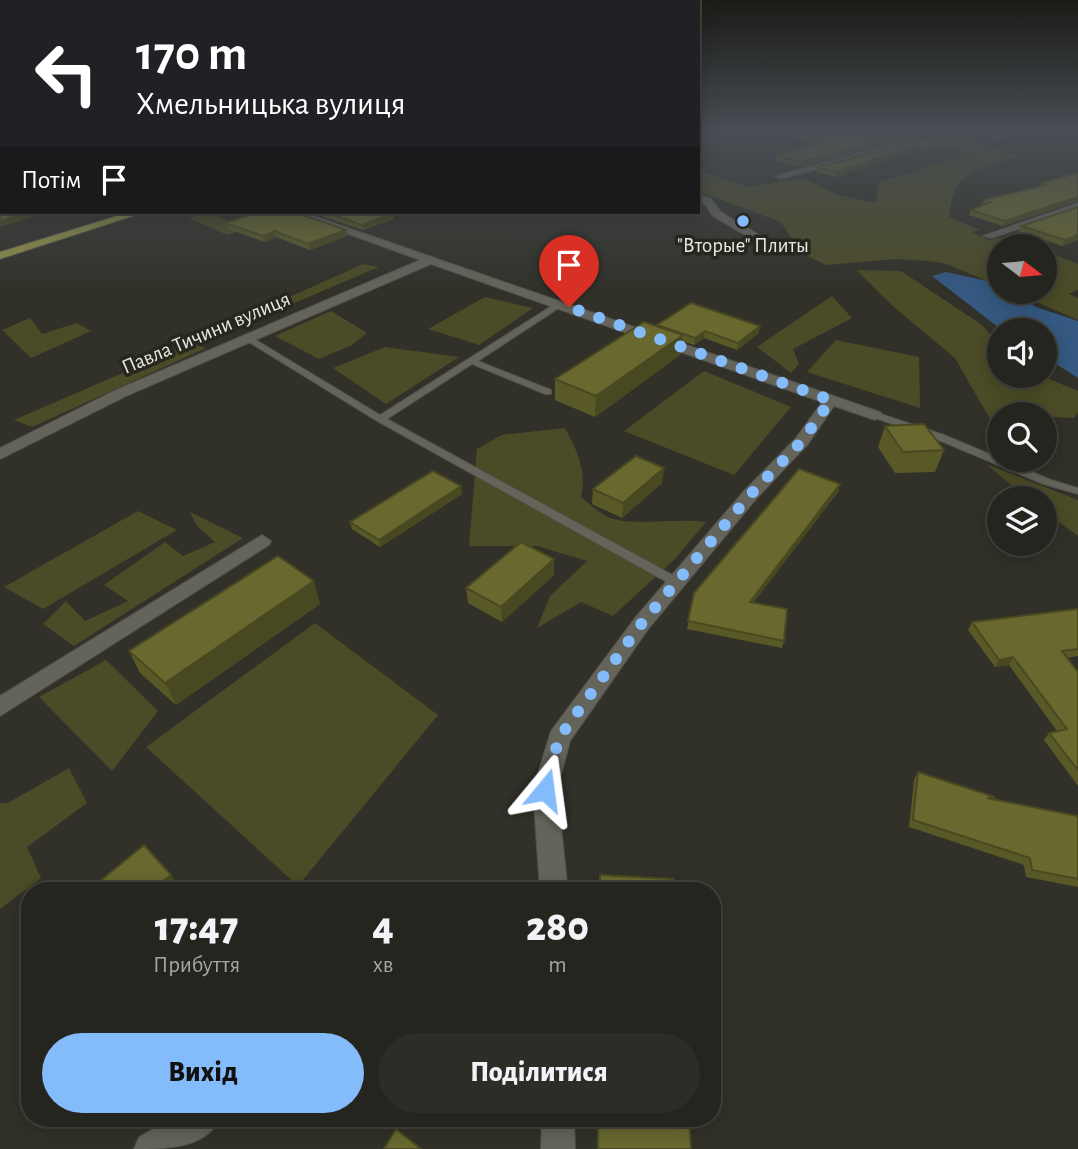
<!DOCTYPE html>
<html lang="uk">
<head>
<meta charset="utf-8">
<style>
  body { margin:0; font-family:"Alegreya Sans",sans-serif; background:#2d2d28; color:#f1f3f6; height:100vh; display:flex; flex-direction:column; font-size:26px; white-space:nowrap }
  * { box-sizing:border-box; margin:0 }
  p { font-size:23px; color:#a3a5a4 }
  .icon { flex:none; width:38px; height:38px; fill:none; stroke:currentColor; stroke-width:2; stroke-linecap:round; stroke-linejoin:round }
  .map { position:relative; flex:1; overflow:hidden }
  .panel { position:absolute; left:21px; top:882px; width:700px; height:245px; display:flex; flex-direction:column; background:#25251f; border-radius:28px; box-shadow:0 4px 18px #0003,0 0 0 2px #42423d }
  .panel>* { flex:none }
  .guide { position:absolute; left:0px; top:0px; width:700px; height:214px; box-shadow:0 4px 18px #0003,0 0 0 2px #42423d; background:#202124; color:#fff; overflow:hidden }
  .needle { width:46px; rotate:106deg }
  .controls { position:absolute; left:987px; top:234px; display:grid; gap:14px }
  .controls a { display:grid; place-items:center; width:70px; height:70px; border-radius:50%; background:#25251f; box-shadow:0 4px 18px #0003,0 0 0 2px #42423d; font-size:35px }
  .pin { position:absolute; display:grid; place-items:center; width:60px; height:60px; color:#fff; margin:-72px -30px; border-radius:50% 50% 50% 0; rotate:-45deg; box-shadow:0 0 7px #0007 }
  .pin .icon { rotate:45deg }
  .me { position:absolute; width:77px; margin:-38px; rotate:16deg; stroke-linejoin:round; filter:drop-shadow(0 0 5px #0008) }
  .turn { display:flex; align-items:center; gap:24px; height:147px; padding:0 21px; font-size:32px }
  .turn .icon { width:91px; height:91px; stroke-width:2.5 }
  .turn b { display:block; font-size:49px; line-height:60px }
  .then { display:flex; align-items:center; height:66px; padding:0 21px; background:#0003; gap:14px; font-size:26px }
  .eta { display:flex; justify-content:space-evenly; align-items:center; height:119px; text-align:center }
  .eta b { font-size:42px; font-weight:800; line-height:49px }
  .cta { display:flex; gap:14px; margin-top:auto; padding:14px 21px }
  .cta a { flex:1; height:80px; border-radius:42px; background:#84bcfb; color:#111; font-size:28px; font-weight:800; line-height:80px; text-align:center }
  .cta a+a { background:#2d2d28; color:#f1f3f6 }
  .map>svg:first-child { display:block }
  .green { fill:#4b4b27 }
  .water { fill:#355981 }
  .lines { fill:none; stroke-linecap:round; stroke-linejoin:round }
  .service-casing { stroke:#4f4f48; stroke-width:2 }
  .minor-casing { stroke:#4f4f48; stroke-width:2 }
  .primary-casing { stroke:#4f4f48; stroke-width:2 }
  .service { fill:#64645b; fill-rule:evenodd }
  .minor { fill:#64645b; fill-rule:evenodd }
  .primary { fill:#919047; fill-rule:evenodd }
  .wall { fill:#595928 }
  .shaded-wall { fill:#494921 }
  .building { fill:#68682f; stroke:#494921; stroke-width:2 }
  .route { stroke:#84bcfb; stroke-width:12; stroke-dasharray:0 21.6 }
  .poi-dot { fill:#84bcfb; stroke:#27271f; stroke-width:2.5 }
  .labels { text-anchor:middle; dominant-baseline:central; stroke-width:7; stroke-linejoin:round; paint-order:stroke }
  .far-poi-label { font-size:21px; fill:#e8e8e3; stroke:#27271f }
  .far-street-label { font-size:21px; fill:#e8e8e3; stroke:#27271f }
</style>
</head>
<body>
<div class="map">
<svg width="1078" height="1149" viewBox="0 0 1078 1149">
  <rect width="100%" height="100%" fill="#313129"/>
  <path class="green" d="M 956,135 L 1020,157 C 1002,161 976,168 962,180 C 952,188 951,205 949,217 L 980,230 L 971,232 L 989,240 L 1008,237 L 1034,247 L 999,247 L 999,286 L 947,264 L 928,261 L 896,259 L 826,265 L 801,253 L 781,222 L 698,191 L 698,170 L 748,187 L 803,178 L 837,195 L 876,203 L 879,182 C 911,173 940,162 972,155 L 929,142 Z
    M 209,212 L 231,212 L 219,217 L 243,229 L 227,235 L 189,218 Z
    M 1045,251 L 1078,264 L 1078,290 L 1069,294 L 1078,298 L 1078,320 L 1013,292 L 1045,292 Z
    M 363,264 L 379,267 L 235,328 L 232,323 Z
    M 856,270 L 901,271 L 982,325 L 999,345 L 999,376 L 1042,376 L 1078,391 L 1078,412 L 1074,418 L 999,415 L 999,419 L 990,419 L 955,358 L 894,307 Z
    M 832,296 L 852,318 L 793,349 L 799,364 L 791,373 L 757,347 Z
    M 485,297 L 533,308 L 479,345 L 428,329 Z
    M 331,311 L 367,333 L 352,345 L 319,359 L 275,336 Z
    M 30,318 L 42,334 L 77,323 L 91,331 L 31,358 L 2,330 Z
    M 836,340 L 919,357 L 920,408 L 807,372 Z
    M 192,343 L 206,348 L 32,427 L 14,420 Z
    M 385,347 L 459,357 L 386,404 L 333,368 Z
    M 704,371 L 791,407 L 734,475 L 624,431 Z
    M 565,428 C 577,450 587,471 581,497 C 592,506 604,518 618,520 C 644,525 677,518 706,522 L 675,559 L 613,616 L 581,602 L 537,628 L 550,596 L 587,561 L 537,546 L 469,546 L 477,449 L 502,435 Z
    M 986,464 L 1078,500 L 1078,536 L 1045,512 L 1045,499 L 1028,499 Z
    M 138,511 L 177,530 L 43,609 L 4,587 Z
    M 190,512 L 243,538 L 74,646 L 43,624 L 66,601 L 85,621 L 128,601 L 104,585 L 165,542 L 183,556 L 215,542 L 197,526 Z
    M 315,623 L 438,715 L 298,886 L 146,747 Z
    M 106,660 L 158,711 L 112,771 L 39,697 Z
    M 69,768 L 87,803 L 27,847 L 41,878 L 0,909 L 0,803 L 8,803 Z"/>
  <path class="water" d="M 946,272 L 987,281 L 999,287 L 999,292 L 1009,292 L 1036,307 L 1078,321 L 1078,378 L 1045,357 L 1045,331 L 1003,331 L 932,276 Z"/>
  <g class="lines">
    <defs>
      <path id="service" d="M 558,302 L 565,304 L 478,361 L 551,390 L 551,394 L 545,394 L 472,364 L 387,419 L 680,579 L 682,582 L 680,585 L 672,585 L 377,421 L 244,339 L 251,337 L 380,415 Z
        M 875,412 L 944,435 L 999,458 L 999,460 L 1004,460 L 1051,480 L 1078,488 L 1078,494 L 1043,484 L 936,439 L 872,417 L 872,413 Z"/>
      <path id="minor" d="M 901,142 L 904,147 L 780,179 L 775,176 Z
        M 698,194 L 711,199 L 721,212 L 766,239 L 766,243 L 758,243 L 713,216 L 704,203 L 698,201 Z
        M 1078,203 L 1078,209 L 992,238 L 983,236 Z
        M 288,212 L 302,212 L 880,412 L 883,415 L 875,420 L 834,406 L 808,444 L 756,499 L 649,628 L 570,741 L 557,790 L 568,891 L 540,891 L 533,790 L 551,731 L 635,618 L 744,491 L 796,438 L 822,402 L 431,264 L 126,396 L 0,459 L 0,448 L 116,390 L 420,260 Z
        M 262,535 L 271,541 L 269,545 L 0,716 L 0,696 Z
        M 172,1118 L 220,1118 C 206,1149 165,1149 134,1149 L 139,1137 Z
        M 542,1118 L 574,1118 L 575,1149 L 541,1149 Z"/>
      <path id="primary" d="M 130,212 L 145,212 L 0,259 L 0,252 Z"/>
    </defs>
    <use href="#service" class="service-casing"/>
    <use href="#minor" class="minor-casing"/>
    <use href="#primary" class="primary-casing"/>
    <use href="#service" class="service"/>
    <use href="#minor" class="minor"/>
    <use href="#primary" class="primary"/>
  </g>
  <path class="wall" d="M 776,130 L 944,130 L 800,167 L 775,160 L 776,155 L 813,145 Z
    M 961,130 L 1035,130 L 1001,140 L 983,136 L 923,151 L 918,149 L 835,177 L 817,172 L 818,167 Z
    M 1078,173 L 1078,201 L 1003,226 L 969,215 L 971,210 L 982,205 L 984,200 L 1040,186 L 1041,183 Z
    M 309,212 L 388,212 L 394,219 L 363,230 Z
    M 226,223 L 347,236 L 310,250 L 276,237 L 265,242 L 228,229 Z
    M 1021,226 L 1078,240 L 1062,246 L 1019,232 Z
    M 657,326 L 759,333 L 737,350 L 704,338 L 694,345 L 682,341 L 680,355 L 595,417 L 555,400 L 555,379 Z
    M 885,426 L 944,450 L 935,472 L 895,473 L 878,447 Z
    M 662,483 L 622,518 L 592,504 L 593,489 Z
    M 840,484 L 838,492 L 753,603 L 784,641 L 782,648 L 687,629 L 694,593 Z
    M 462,494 L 380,547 L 352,529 L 350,522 Z
    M 554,559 L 554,575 L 502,622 L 468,603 L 466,588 Z
    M 320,604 L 176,705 L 140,673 L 129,651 Z
    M 1078,609 L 1078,656 L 1067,658 L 1078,672 L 1078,786 L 1044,740 L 1049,733 L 1057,731 L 1009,665 L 995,667 L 968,630 L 972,622 Z
    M 918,772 L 995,797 L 994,800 L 1078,816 L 1078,887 L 1026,877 L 1024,865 L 909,827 L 914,780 Z"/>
  <path class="shaded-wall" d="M 927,130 L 944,130 L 800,167 L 801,162 Z
    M 1021,130 L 1035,130 L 1001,140 L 1003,136 Z
    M 985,131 L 983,136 L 923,151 L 925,146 Z
    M 920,144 L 918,149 L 835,177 L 836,172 Z
    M 1078,197 L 1078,201 L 1003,226 L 1005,221 Z
    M 30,212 L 33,217 L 0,227 L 0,221 Z
    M 394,213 L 394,219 L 363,230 L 362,225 Z
    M 346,230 L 347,236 L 310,250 L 308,244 Z
    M 275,231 L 276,237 L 265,242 L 263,236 Z
    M 1078,235 L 1078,240 L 1062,246 L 1065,240 Z
    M 760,326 L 759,333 L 737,350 L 738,343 Z
    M 705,331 L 704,338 L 694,345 L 695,338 Z
    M 683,335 L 680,355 L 595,417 L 596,396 Z
    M 664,468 L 662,483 L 622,518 L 623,503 Z
    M 840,484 L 838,492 L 748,610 L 750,602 Z
    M 461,486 L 462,494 L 380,547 L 379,540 Z
    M 554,559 L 554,575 L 502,622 L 501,607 Z
    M 314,581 L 320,604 L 176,705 L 165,683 Z
    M 1013,657 L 1009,665 L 995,667 L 999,660 Z
    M 171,875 L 180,888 L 177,891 L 151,891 Z"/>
  <path class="building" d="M 788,130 L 927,130 L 801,162 L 776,155 L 821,143 Z
    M 961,130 L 1021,130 L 1003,136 L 985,131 L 925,146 L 920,144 L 836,172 L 818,167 Z
    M 1078,173 L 1078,197 L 1005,221 L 971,210 L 990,202 L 984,200 L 1046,185 L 1041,183 Z
    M 0,202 L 2,203 L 2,212 L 30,212 L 0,221 Z
    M 1078,207 L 1078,235 L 1065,240 L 1021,226 Z
    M 258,212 L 294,212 L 346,230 L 308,244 L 275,231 L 263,236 L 226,223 Z
    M 325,212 L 388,212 L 394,213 L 362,225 Z
    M 691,303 L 760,326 L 738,343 L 705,331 L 695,338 L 657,325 Z
    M 644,322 L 683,335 L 596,396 L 555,379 Z
    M 924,424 L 944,450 L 903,452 L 885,426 Z
    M 636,456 L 664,468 L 623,503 L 593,489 Z
    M 799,469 L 840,484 L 750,602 L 787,609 L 784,641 L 688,621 L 694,593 Z
    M 433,471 L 461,486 L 379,540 L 350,522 Z
    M 521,542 L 554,559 L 501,607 L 466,588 Z
    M 278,556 L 314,581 L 165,683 L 129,651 Z
    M 1078,609 L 1078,649 L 1062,651 L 1078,672 L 1078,770 L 1049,733 L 1067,729 L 1013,657 L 999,660 L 972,622 Z
    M 918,772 L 995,797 L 987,798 L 1078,816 L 1078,879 L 1032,870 L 1030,858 L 913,820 Z
    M 144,845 L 171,875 L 151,891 L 88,891 Z
    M 600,875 L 674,879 L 675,891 L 600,891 Z
    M 30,937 L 30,947 L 25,941 Z
    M 598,1118 L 689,1118 L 691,1149 L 598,1149 Z
    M 396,1129 L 421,1149 L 384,1149 Z"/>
  <linearGradient id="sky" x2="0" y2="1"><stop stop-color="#1b1b17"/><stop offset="0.45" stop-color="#484e54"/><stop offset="1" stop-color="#484e54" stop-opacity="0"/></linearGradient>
  <rect width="1078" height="291" fill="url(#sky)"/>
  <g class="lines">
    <path class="route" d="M 545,790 L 559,738 L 642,623 L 750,495 L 802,441 L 831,400 L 569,307"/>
  </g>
  <circle class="poi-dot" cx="743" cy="221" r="7"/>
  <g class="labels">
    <g class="far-poi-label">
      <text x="743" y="245">"Вторые" Плиты</text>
    </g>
    <g class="far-street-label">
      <text transform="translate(206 333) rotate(-23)">Павла Тичини вулиця</text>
    </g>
  </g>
</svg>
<div class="controls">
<a><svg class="needle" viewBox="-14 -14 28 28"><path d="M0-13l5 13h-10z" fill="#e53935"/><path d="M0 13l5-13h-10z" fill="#a3a5a4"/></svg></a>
<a><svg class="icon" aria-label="sound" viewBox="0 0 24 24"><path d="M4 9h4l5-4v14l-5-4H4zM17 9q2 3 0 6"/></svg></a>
<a><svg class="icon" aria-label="search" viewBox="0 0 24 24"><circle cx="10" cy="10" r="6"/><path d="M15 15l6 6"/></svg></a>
<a><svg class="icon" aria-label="layers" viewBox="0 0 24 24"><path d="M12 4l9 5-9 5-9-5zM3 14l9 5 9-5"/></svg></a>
</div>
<div class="pin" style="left:569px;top:307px;background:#d93025"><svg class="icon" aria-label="arrive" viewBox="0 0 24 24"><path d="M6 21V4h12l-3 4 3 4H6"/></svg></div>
<svg class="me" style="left:545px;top:790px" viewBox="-20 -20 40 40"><path d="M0-17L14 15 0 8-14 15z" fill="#84bcfb" stroke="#fff" stroke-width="4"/></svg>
<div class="guide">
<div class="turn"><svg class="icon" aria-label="left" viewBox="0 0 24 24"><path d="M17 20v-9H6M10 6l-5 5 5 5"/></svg><div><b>170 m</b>Хмельницька вулиця</div></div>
<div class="then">Потім<svg class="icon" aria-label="arrive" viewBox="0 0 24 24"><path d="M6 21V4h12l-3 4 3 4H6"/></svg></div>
</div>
<section class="panel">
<div class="eta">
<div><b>17:47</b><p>Прибуття</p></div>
<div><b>4</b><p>хв</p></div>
<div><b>280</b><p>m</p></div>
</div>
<div class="cta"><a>Вихід</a><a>Поділитися</a></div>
</section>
</div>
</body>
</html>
